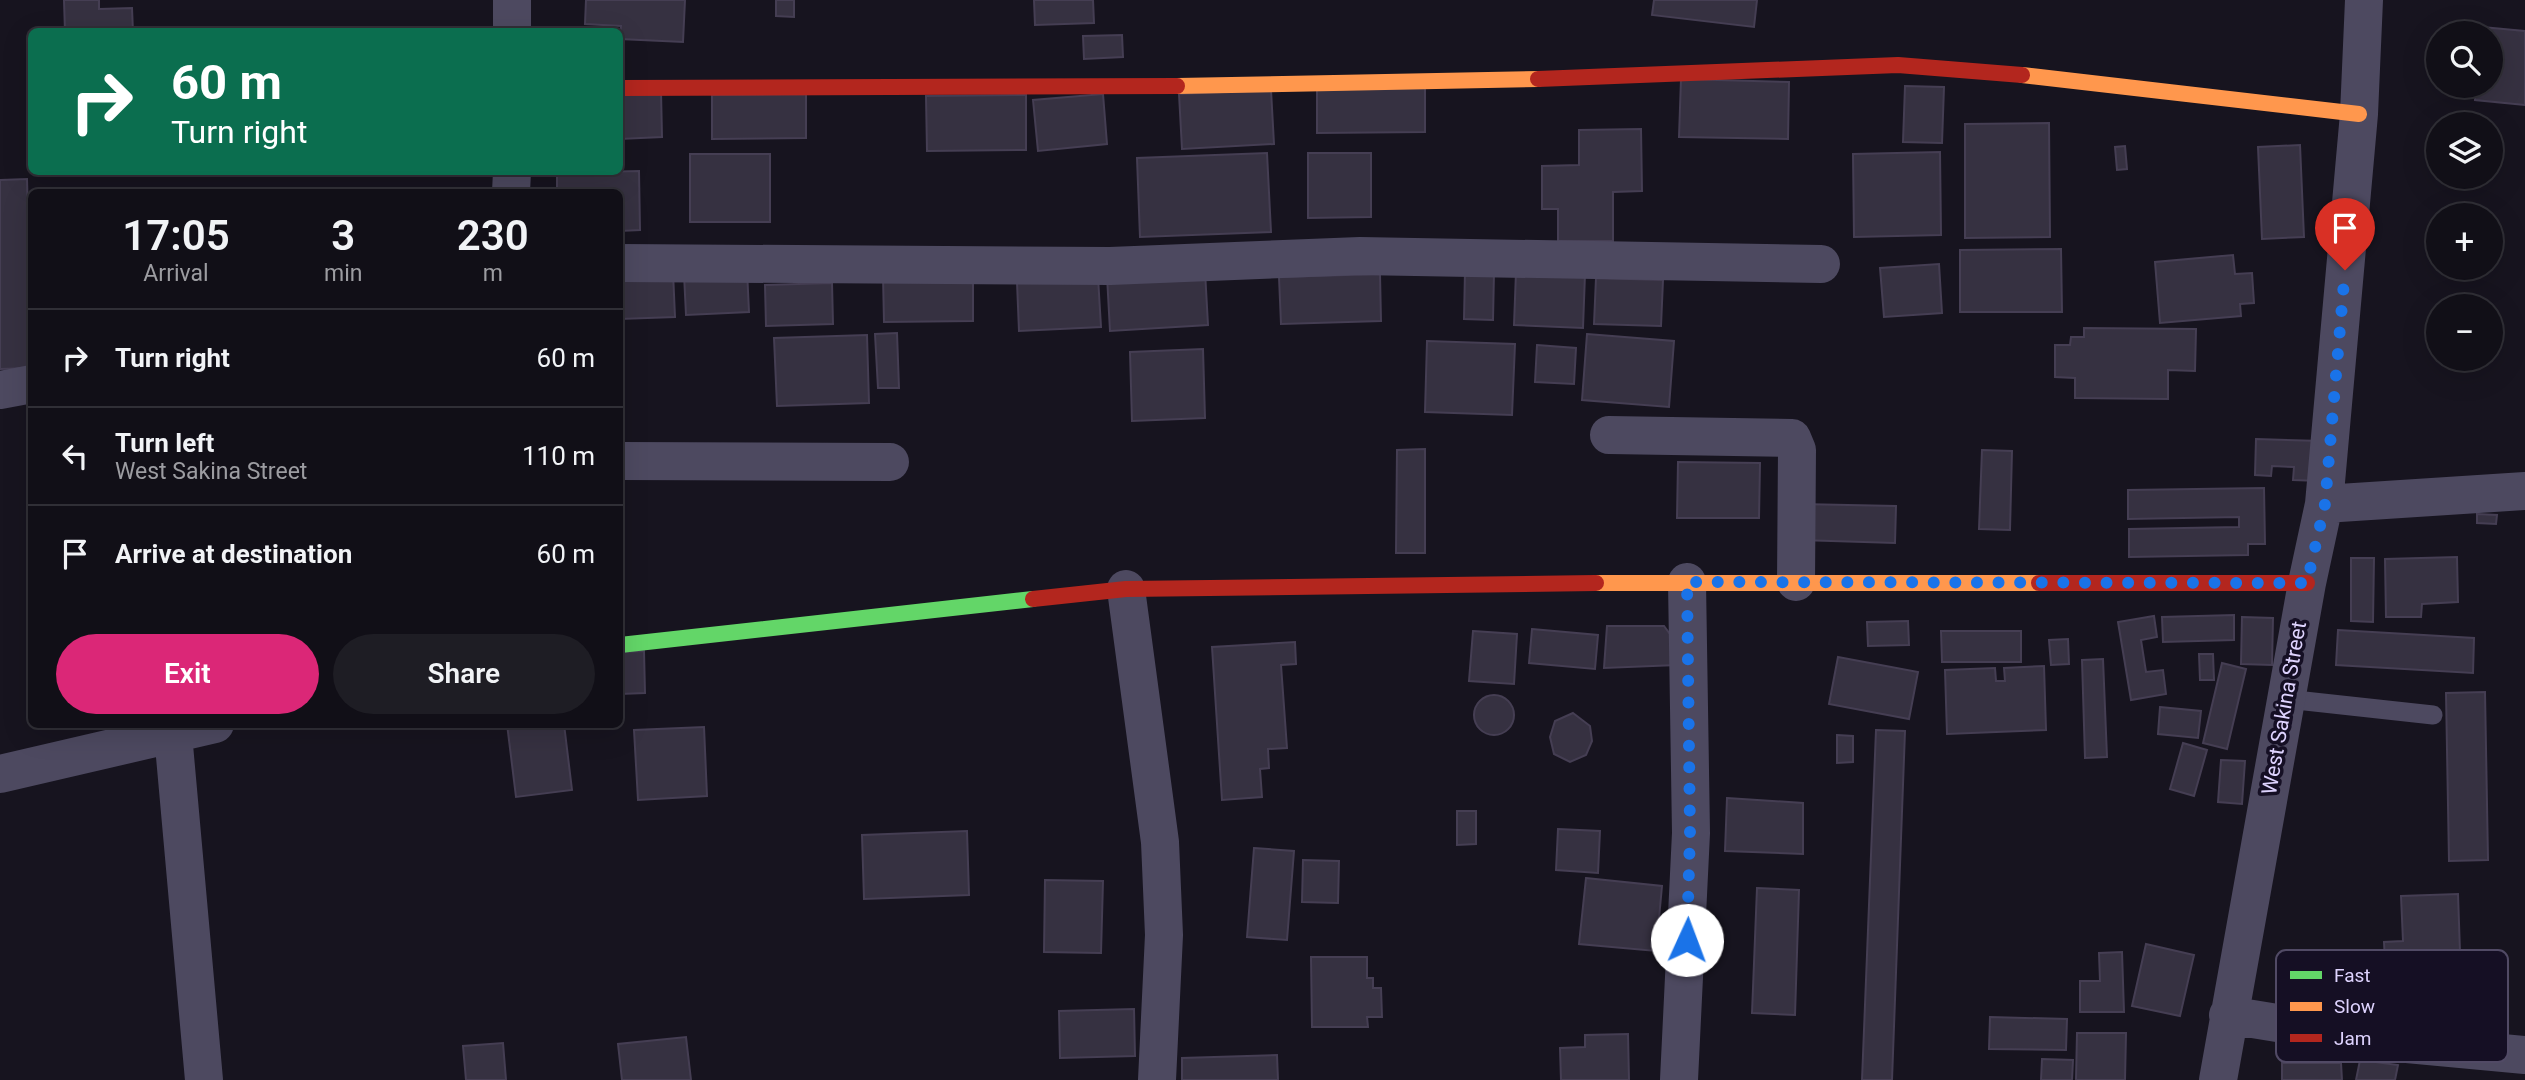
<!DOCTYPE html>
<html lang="en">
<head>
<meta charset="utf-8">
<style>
  body { margin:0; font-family:Roboto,sans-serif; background:#1e1d24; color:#f1f3f6; height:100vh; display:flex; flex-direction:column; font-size:26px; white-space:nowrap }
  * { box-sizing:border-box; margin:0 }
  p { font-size:23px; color:#9c9ca1 }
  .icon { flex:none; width:38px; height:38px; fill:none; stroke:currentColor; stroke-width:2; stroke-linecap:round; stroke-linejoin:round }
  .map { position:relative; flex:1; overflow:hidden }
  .panel { position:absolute; left:28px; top:189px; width:595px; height:539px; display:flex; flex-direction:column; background:#110f17; border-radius:10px; box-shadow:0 7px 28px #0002,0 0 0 2px #302f36 }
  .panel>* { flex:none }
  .top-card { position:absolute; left:28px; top:28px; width:595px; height:147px; border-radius:10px; box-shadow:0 7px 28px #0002,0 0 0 2px #302f36; background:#0b6e4f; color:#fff; overflow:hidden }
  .fabs { position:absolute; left:2426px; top:21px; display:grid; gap:14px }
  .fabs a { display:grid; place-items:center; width:77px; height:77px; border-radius:50%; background:#110f17; box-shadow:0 7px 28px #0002,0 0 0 2px #302f36; font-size:35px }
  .pin { position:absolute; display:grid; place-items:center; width:60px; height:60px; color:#fff; margin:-72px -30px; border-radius:50% 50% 50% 0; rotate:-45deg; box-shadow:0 0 7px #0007 }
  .pin .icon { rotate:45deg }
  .me { position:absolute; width:77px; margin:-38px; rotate:2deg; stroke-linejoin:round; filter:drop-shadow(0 0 5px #0008) }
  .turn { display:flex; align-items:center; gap:24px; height:147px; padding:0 28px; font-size:32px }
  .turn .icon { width:91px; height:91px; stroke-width:2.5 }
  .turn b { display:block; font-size:49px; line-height:60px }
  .eta { display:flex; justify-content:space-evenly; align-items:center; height:119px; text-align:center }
  .eta b { font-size:42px; font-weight:600; line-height:49px }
  .button { display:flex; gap:14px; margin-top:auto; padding:14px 28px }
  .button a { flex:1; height:80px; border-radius:42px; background:#db2777; color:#fff; font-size:28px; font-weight:600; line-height:80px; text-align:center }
  .button a+a { background:#1e1d24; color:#f1f3f6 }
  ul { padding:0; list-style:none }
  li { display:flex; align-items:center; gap:21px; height:98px; padding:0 28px; border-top:2px solid #302f36 }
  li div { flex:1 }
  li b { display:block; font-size:26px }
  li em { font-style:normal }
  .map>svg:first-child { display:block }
  .building { fill:#363141; stroke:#453e53; stroke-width:2 }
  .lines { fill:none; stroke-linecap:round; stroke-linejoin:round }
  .lane { stroke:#4d4960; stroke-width:19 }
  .street { stroke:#4d4960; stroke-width:38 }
  .fast { stroke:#63d668; stroke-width:16 }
  .slow { stroke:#ff974d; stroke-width:16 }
  .jam { stroke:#b3261e; stroke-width:16 }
  .route { stroke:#1a73e8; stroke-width:12; stroke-dasharray:0 21.6 }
  .labels { text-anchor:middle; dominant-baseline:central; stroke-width:7; stroke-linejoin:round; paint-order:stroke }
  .street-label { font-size:21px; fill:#ded3fe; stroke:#150f24 }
  .key { fill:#150f24; stroke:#514a65; stroke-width:2 }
  .key-label { font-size:19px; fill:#ded3fe }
</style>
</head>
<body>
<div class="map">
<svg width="2525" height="1080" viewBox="0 0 2525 1080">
  <rect width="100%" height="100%" fill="#17141f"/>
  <path class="building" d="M 64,0 L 99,0 L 99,9 L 132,8 L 133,32 L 65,32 Z
    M 586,0 L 685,0 L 683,42 L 620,39 L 621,26 L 585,24 Z
    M 776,0 L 794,0 L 794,17 L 776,16 Z
    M 1034,0 L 1093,0 L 1094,23 L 1035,25 Z
    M 1654,0 L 1757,0 L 1754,27 L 1652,15 Z
    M 2450,24 L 2525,31 L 2525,105 L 2475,100 L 2476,86 L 2490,86 L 2490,33 L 2450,33 Z
    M 1122,35 L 1123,57 L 1084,59 L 1083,36 Z
    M 1681,79 L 1789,82 L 1788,139 L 1679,137 Z
    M 1905,86 L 1944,87 L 1942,143 L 1903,142 Z
    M 1425,88 L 1425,132 L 1317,133 L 1317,89 Z
    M 1271,90 L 1274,144 L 1182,149 L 1179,94 Z
    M 661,91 L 662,137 L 620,139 L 620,93 Z
    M 806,94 L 806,138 L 712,139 L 712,95 Z
    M 1103,94 L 1107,144 L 1038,151 L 1033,100 Z
    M 1026,95 L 1026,150 L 927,151 L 926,96 Z
    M 2049,123 L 2050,237 L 1965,238 L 1965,124 Z
    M 1641,129 L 1642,191 L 1613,192 L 1613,241 L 1558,241 L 1558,209 L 1542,209 L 1542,166 L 1579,165 L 1579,130 Z
    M 2300,145 L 2304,237 L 2262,239 L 2258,147 Z
    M 2125,146 L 2127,169 L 2117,170 L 2115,147 Z
    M 1940,152 L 1941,235 L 1854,237 L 1853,154 Z
    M 1267,153 L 1271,232 L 1140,237 L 1137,158 Z
    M 1308,153 L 1371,153 L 1371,217 L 1308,218 Z
    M 690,154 L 770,154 L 770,222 L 690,222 Z
    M 639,171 L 640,230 L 620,231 L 620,192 L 557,192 L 557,173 Z
    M 27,179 L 32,368 L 0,369 L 0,180 Z
    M 2061,249 L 2062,312 L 1960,312 L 1960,250 Z
    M 2233,255 L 2235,274 L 2252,273 L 2254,303 L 2240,304 L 2241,316 L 2160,323 L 2155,262 Z
    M 1939,264 L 1942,313 L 1884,317 L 1880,268 Z
    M 747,270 L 749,312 L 686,315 L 684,274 Z
    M 1205,271 L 1208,325 L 1110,331 L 1107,276 Z
    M 1465,271 L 1494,272 L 1493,320 L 1464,319 Z
    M 673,272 L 675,317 L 620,319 L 620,273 Z
    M 1516,272 L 1585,274 L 1583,328 L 1514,325 Z
    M 973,274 L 973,321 L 884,322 L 883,276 Z
    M 1380,274 L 1381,321 L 1281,324 L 1279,277 Z
    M 1098,277 L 1101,327 L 1019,331 L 1017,282 Z
    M 1596,278 L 1663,280 L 1661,326 L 1594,324 Z
    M 832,283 L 833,324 L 766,326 L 765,285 Z
    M 2084,328 L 2196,329 L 2195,371 L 2168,370 L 2168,399 L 2075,398 L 2075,378 L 2055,377 L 2055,345 L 2070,345 L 2071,337 L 2084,337 Z
    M 897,333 L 899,388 L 878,388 L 875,334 Z
    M 1587,334 L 1674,341 L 1669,407 L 1582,400 Z
    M 867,335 L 869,403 L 777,406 L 774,338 Z
    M 1427,341 L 1515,344 L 1512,415 L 1425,412 Z
    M 1537,345 L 1576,348 L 1574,384 L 1535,382 Z
    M 1203,349 L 1205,418 L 1132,421 L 1130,352 Z
    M 2256,439 L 2321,441 L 2320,481 L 2293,480 L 2294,467 L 2272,466 L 2271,476 L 2255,475 Z
    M 1425,449 L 1425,553 L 1396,553 L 1397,450 Z
    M 1982,450 L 2012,451 L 2010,530 L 1979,529 Z
    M 1678,462 L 1760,463 L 1759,518 L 1677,518 Z
    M 2264,488 L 2265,544 L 2248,544 L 2248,555 L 2129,557 L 2129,529 L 2239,527 L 2239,517 L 2128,519 L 2128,490 Z
    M 1800,504 L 1896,506 L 1895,543 L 1800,540 Z
    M 2477,514 L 2497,515 L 2496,524 L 2477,523 Z
    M 2457,557 L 2458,602 L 2422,604 L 2421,617 L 2386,617 L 2385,559 Z
    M 2351,558 L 2374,558 L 2373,622 L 2351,621 Z
    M 2234,615 L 2234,640 L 2163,642 L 2162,617 Z
    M 2154,616 L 2157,637 L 2141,640 L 2146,672 L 2163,670 L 2166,694 L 2131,700 L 2118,622 Z
    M 2242,617 L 2273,618 L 2272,665 L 2241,664 Z
    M 1908,621 L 1909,645 L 1868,646 L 1867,622 Z
    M 1607,626 L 1664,626 L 1678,645 L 1677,665 L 1604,668 Z
    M 1532,629 L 1598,635 L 1595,669 L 1529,663 Z
    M 2338,630 L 2474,638 L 2473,673 L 2336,665 Z
    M 1473,631 L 1517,634 L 1514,684 L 1469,681 Z
    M 1941,631 L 2021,631 L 2021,662 L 1942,662 Z
    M 2068,639 L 2069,664 L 2051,665 L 2049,640 Z
    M 1295,642 L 1296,664 L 1281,665 L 1287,748 L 1268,749 L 1269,768 L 1260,769 L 1262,797 L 1222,800 L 1212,647 Z
    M 644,651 L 645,693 L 620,694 L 620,652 Z
    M 2199,654 L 2213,654 L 2214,680 L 2200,680 Z
    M 1838,657 L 1918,672 L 1909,719 L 1829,704 Z
    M 2103,659 L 2107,757 L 2085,758 L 2082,660 Z
    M 2222,663 L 2246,669 L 2227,749 L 2203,743 Z
    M 2044,666 L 2046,730 L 1947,734 L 1945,670 L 1995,668 L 1996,681 L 2005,681 L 2004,668 Z
    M 2485,692 L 2488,860 L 2449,861 L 2446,693 Z
    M1474 715a20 20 0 1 1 40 0a20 20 0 1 1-40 0Z
    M 2160,707 L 2201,711 L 2198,738 L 2158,734 Z
    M 1573,713 L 1590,726 L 1592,741 L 1586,755 L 1570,762 L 1554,754 L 1550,737 L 1555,721 Z
    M 507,724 L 564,724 L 572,790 L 516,797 Z
    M 704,727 L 707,796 L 638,800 L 634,730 Z
    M 1876,730 L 1905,731 L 1892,1080 L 1862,1080 Z
    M 1837,735 L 1853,736 L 1853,762 L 1837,763 Z
    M 2183,743 L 2207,750 L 2194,796 L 2170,789 Z
    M 2221,760 L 2245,761 L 2242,804 L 2218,802 Z
    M 1727,798 L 1803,803 L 1803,854 L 1725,851 Z
    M 1457,811 L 1476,811 L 1476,844 L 1457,845 Z
    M 1558,829 L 1600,831 L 1598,873 L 1556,870 Z
    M 967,831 L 969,895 L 864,899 L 862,835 Z
    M 1254,848 L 1294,851 L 1287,940 L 1247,937 Z
    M 1303,860 L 1339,861 L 1338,903 L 1302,902 Z
    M 1586,878 L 1662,886 L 1656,951 L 1579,944 Z
    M 1045,880 L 1103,881 L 1101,953 L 1044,952 Z
    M 1757,888 L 1799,890 L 1795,1015 L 1752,1013 Z
    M 2458,894 L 2461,981 L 2386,983 L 2384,942 L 2403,941 L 2401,896 Z
    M 2146,944 L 2194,955 L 2180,1016 L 2132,1006 Z
    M 2122,952 L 2124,1012 L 2080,1012 L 2080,981 L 2100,981 L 2099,953 Z
    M 1311,957 L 1367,957 L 1367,978 L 1373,978 L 1373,988 L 1381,988 L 1382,1017 L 1367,1017 L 1368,1027 L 1312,1027 Z
    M 1134,1009 L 1135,1056 L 1060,1058 L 1059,1011 Z
    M 1990,1017 L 2067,1019 L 2066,1050 L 1989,1049 Z
    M 2077,1033 L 2126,1033 L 2125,1080 L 2076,1080 Z
    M 1628,1034 L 1629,1080 L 1561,1080 L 1560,1048 L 1585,1047 L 1585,1035 Z
    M 686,1037 L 691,1080 L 622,1080 L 618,1044 Z
    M 503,1043 L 506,1080 L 466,1080 L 463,1046 Z
    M 1277,1055 L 1278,1080 L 1182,1080 L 1182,1058 Z
    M 2042,1059 L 2073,1060 L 2072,1080 L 2041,1080 Z
    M 2360,1060 L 2398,1065 L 2395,1080 L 2356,1080 Z
    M 2282,1063 L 2341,1063 L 2342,1080 L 2282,1080 Z"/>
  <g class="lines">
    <path class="lane" d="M 2286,699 L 2433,715"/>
    <path class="street" d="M 512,0 L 512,32
      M 511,192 L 512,172
      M 620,263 L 1110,266 L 1360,256 L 1821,264
      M 0,390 L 32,384
      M 1609,435 L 1792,438 L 1797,450 L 1796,582
      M 620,461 L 890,462
      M 2324,504 L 2525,491
      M 1126,589 L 1160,842 L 1164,935 L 1157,1080
      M 173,734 L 204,1080
      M 0,774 L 215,724
      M 2228,1015 L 2407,1044 L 2525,1055
      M 1679,1080 L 1691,833 L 1687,582
      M 2218,1080 L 2307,583 L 2324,504 L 2359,114 L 2364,0"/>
    <path class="fast" d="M 620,645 L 1033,599"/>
    <path class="slow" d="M 2022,75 L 2359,114
      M 1177,86 L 1538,79
      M 1596,583 L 2039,583"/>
    <path class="jam" d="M 1538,79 L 1898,65 L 2022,75
      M 620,88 L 1177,86
      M 2039,583 L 2307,583
      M 1033,599 L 1126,589 L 1596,583"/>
  </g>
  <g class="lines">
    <path class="route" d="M 1687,940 L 1690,833 L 1687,582 L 2307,583 L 2325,504 L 2345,270"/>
  </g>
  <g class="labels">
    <g class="street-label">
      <text transform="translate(2284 708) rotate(-80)">West Sakina Street</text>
    </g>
  </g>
  <rect x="2276" y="950" width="232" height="112" rx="10" class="key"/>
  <rect x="2290" y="971" width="32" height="8" fill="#63d668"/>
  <rect x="2290" y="1002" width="32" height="9" fill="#ff974d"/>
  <rect x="2290" y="1034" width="32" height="8" fill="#b3261e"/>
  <g class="key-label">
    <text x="2334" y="982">Fast</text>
    <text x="2334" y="1013">Slow</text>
    <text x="2334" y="1045">Jam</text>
  </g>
</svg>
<div class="fabs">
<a><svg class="icon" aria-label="search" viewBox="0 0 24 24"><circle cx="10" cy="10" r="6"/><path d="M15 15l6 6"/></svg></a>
<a><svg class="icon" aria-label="layers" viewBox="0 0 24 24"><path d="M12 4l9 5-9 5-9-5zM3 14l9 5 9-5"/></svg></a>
<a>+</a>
<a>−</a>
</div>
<div class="pin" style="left:2345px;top:270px;background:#d93025"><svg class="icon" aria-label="arrive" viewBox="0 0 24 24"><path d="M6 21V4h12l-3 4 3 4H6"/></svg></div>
<svg class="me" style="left:1687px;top:940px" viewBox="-20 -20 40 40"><circle r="19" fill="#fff"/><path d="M0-13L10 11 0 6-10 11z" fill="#1a73e8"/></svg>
<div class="top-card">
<div class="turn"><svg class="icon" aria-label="right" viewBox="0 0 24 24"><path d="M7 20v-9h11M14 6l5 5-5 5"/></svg><div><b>60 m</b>Turn right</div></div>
</div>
<section class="panel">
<div class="eta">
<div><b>17:05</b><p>Arrival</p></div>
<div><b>3</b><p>min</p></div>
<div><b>230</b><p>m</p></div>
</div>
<ul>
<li><svg class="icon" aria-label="right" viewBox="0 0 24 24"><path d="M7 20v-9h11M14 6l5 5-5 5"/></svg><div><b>Turn right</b></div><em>60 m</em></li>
<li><svg class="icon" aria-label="left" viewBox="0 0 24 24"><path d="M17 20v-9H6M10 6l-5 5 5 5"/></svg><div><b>Turn left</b><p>West Sakina Street</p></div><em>110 m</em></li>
<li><svg class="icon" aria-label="arrive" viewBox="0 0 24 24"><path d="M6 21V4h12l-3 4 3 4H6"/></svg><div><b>Arrive at destination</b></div><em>60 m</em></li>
</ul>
<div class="button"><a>Exit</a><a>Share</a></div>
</section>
</div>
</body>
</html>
